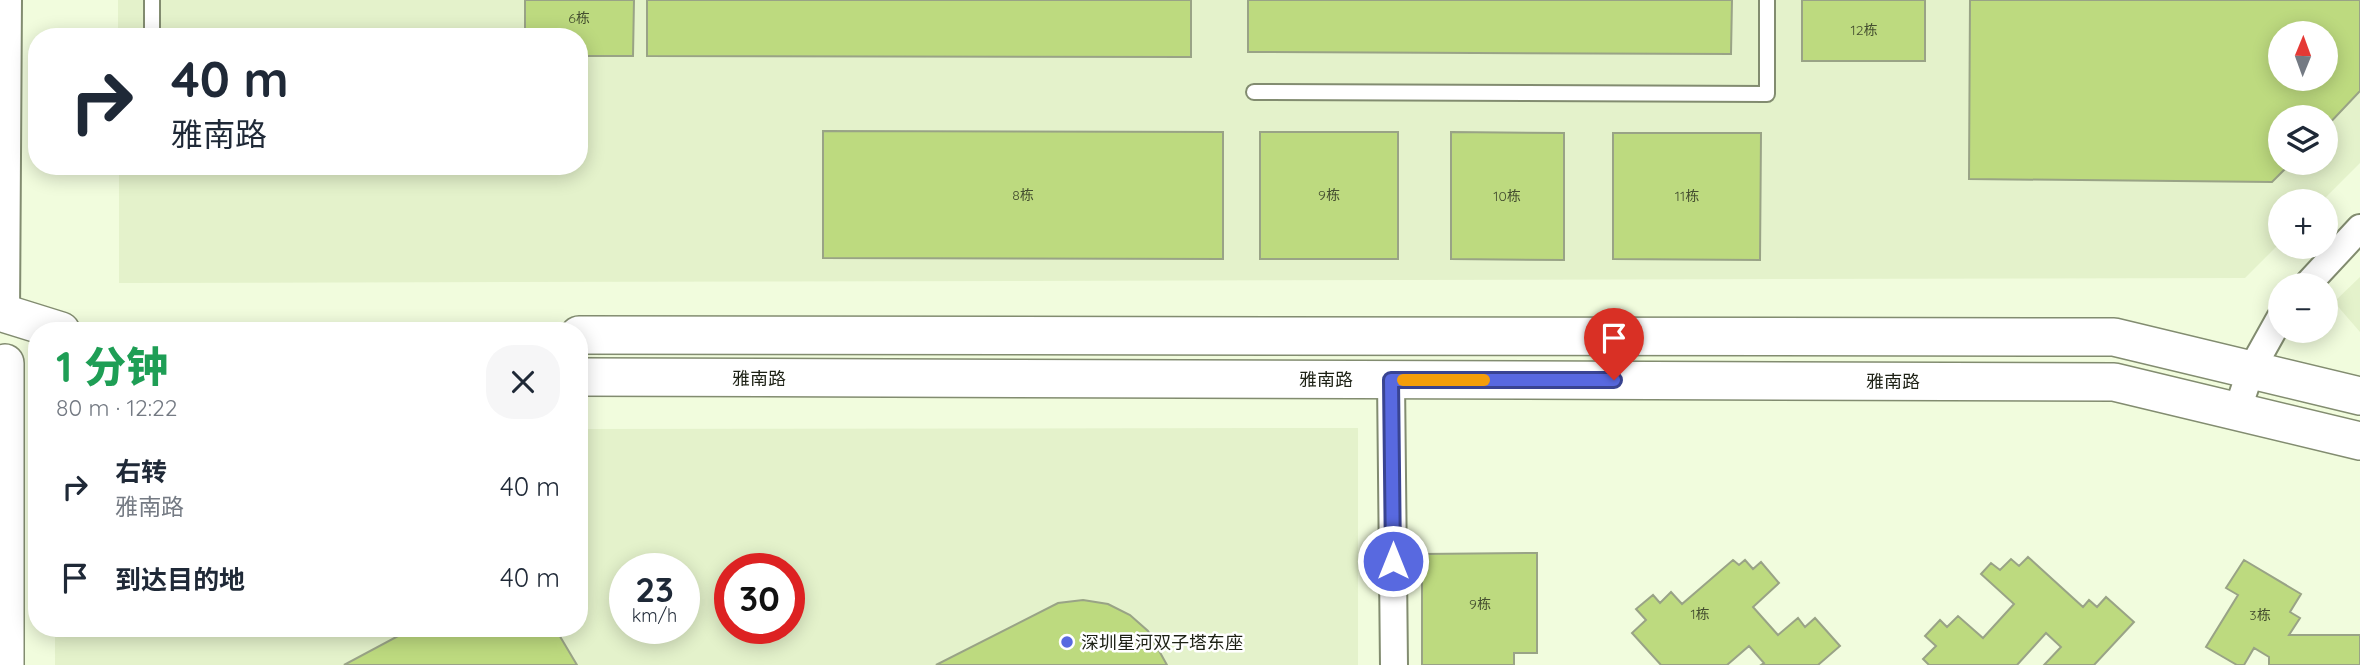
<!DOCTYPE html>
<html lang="zh">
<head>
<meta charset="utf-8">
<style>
  body { margin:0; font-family:Quicksand,"Noto Sans SC",sans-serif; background:#f6f6f7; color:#1f2937; height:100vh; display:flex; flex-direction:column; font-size:26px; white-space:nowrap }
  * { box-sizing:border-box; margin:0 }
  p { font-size:23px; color:#747a83 }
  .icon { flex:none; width:38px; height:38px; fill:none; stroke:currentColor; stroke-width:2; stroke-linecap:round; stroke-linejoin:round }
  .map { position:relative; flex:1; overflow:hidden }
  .panel { position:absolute; left:28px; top:322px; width:560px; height:315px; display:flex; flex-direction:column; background:#fff; border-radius:28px; box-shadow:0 4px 18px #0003 }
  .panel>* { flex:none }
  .banner { position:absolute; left:28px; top:28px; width:560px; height:147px; border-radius:28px; box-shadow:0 4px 18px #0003; background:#fff; color:#1f2937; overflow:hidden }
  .needle { width:46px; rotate:1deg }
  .tools { position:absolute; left:2268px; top:21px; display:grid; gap:14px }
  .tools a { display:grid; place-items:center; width:70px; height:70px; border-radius:50%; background:#fff; box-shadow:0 4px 18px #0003; font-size:35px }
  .speed { position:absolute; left:609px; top:553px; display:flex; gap:14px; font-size:35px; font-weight:700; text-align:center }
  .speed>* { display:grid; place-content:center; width:91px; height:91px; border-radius:50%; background:#fff; box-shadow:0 4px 18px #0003; line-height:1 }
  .speed small { font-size:18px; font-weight:400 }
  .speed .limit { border:10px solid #d22; background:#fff; color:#111 }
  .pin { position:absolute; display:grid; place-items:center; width:60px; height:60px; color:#fff; margin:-72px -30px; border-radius:50% 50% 50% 0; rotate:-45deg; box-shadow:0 0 7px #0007 }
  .pin .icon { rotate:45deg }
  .me { position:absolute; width:77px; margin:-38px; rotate:0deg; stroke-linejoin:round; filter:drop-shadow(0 0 5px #0008) }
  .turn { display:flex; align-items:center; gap:24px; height:147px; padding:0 28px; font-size:32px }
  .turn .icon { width:91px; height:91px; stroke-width:2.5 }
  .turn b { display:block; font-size:49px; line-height:60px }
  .round { display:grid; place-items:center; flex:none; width:74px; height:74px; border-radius:28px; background:#f6f6f7 }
  .head { display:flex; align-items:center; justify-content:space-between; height:119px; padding:0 28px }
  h1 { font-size:42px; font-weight:800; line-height:52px; color:#1e9e55 }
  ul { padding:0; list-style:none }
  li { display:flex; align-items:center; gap:21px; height:91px; padding:0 28px }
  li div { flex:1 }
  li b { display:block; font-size:26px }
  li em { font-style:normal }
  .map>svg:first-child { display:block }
  .built { fill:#e4f2cb; fill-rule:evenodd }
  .building { fill:#bdda7f; stroke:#99a386; stroke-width:2; fill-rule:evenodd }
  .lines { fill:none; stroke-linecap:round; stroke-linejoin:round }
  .lane-casing { stroke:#828c70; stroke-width:18 }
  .street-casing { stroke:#828c70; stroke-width:30 }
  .secondary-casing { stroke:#828c70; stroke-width:40 }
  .lane { stroke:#fff; stroke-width:14 }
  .street { stroke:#fff; stroke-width:26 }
  .secondary { stroke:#fff; stroke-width:37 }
  .route-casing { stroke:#394492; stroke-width:18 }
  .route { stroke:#5869e0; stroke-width:12 }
  .slow { stroke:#f59e0b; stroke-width:12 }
  .poi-dot { fill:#5869e0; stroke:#fff; stroke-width:2.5 }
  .labels { text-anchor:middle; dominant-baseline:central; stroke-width:5; stroke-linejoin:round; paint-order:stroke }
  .number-label { font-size:14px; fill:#454f30 }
  .street-label { font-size:18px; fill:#1d2115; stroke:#fff }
  .poi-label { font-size:18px; fill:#1d2115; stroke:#fff; text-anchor:start }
</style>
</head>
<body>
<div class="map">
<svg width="2360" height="665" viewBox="0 0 2360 665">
  <rect width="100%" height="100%" fill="#f1fcdd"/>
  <path class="built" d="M 118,0 L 2360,0 L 2360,163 L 2322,201 L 2280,201 L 2280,243 L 2245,278 L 119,283 L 119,166 L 579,166 L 579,37 L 118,37 ZM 2280,33 L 2326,33 L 2326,79 L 2280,79 ZM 2280,117 L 2326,117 L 2326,163 L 2280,163 Z
    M 2360,277 L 2360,332 L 2334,302 Z
    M 1358,428 L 1358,665 L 55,665 L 55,628 L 579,628 L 579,429 ZM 625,569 L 684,569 L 684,628 L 625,628 ZM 730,569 L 789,569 L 789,628 L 730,628 Z"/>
  <path class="building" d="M 525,0 L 634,0 L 633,56 L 579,56 L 579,37 L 525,37 Z
    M 647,0 L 1191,0 L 1191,57 L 647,56 Z
    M 1248,0 L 1732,0 L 1731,54 L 1248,52 Z
    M 1802,0 L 1925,0 L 1925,61 L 1802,61 Z
    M 1970,0 L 2360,0 L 2360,91 L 2326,127 L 2326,117 L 2280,117 L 2280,163 L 2291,163 L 2272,182 L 1969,179 ZM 2280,33 L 2326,33 L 2326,79 L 2280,79 Z
    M 823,131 L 1223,132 L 1223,259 L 823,258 Z
    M 1260,132 L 1398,132 L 1398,259 L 1260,259 Z
    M 1451,132 L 1564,133 L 1564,260 L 1451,259 Z
    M 1613,133 L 1761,133 L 1760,260 L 1613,259 Z
    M 1537,553 L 1537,653 L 1514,653 L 1514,665 L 1422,665 L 1422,554 Z
    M 2028,557 L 2083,607 L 2089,600 L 2097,607 L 2106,597 L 2134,622 L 2094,665 L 2044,665 L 2061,647 L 2046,633 L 2017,665 L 1929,665 L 1923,659 L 1936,646 L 1925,636 L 1940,620 L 1947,627 L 1958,616 L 1983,638 L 2014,604 L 1981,574 L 1991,563 L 2000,570 L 2011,559 L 2019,566 Z
    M 1733,560 L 1739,565 L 1745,560 L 1753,569 L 1761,562 L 1779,583 L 1753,607 L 1778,635 L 1798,618 L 1805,627 L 1815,618 L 1840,646 L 1818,665 L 1761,665 L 1764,663 L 1749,646 L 1727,665 L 1661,665 L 1632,633 L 1646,620 L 1636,609 L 1653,595 L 1660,603 L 1671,592 L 1682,604 Z
    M 2244,560 L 2301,594 L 2290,612 L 2300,618 L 2289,635 L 2360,635 L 2360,665 L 2269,665 L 2269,657 L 2254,648 L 2244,665 L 2237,665 L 2206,647 L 2238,595 L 2226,588 Z
    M 1083,600 L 1108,604 L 1130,615 L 1148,631 L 1167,665 L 936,665 L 1058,603 Z
    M 413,628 L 555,628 L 577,665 L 344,665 Z"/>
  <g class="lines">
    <defs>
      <path id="lane" d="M 152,37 L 152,0
        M 1254,92 L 1767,94 L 1767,0"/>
      <path id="street" d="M 2307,285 L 2360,228
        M 6,314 L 8,0
        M 1391,380 L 1394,665
        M 2237,411 L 2251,370 L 2280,318"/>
      <path id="secondary" d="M 0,312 L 61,331
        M 579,335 L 2114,337 L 2360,396
        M 5,363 L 5,665
        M 579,377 L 2114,382 L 2360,441"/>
    </defs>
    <use href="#lane" class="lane-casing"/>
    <use href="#street" class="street-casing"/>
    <use href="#secondary" class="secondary-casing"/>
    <use href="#lane" class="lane"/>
    <use href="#street" class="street"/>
    <use href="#secondary" class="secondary"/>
  </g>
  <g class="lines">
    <defs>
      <path id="route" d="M 1393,561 L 1391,380 L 1614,380"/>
    </defs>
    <use href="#route" class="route-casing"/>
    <use href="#route" class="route"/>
    <path class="slow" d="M 1403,380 L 1484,380"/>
  </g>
  <circle class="poi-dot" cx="1067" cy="642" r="7"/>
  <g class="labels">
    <g class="number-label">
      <text x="579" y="18">6栋</text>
      <text x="1864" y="30">12栋</text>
      <text x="1023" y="195">8栋</text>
      <text x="1329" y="195">9栋</text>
      <text x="1507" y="196">10栋</text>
      <text x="1687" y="196">11栋</text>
      <text x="1480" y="604">9栋</text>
      <text x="1700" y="614">1栋</text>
      <text x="2260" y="615">3栋</text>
    </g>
    <g class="street-label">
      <text x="759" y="378">雅南路</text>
      <text x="1326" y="379">雅南路</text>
      <text x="1893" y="381">雅南路</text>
    </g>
    <g class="poi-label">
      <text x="1081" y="642">深圳星河双子塔东座</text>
    </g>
  </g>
</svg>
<div class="tools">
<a><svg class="needle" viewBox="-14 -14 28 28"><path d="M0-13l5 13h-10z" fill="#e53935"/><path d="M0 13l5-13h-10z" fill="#747a83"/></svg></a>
<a><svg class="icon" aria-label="layers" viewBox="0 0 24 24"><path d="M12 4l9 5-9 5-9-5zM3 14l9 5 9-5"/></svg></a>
<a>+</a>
<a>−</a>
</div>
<div class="speed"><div>23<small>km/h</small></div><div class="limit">30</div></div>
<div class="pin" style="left:1614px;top:380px;background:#d93025"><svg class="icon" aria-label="arrive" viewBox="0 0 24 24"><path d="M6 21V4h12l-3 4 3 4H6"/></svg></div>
<svg class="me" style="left:1393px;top:561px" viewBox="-20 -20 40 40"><circle r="17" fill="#5869e0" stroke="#fff" stroke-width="3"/><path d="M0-11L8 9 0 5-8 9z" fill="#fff"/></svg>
<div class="banner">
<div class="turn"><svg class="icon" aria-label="right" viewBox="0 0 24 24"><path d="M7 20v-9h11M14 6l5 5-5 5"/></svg><div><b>40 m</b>雅南路</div></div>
</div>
<section class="panel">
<div class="head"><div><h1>1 分钟</h1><p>80 m · 12:22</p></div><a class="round"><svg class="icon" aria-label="close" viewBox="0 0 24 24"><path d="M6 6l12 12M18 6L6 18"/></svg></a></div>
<ul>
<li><svg class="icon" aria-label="right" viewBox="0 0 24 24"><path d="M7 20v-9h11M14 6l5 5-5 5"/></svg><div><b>右转</b><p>雅南路</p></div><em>40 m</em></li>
<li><svg class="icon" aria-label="arrive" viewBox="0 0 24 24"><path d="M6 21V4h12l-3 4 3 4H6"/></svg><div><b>到达目的地</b></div><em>40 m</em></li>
</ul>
</section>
</div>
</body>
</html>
